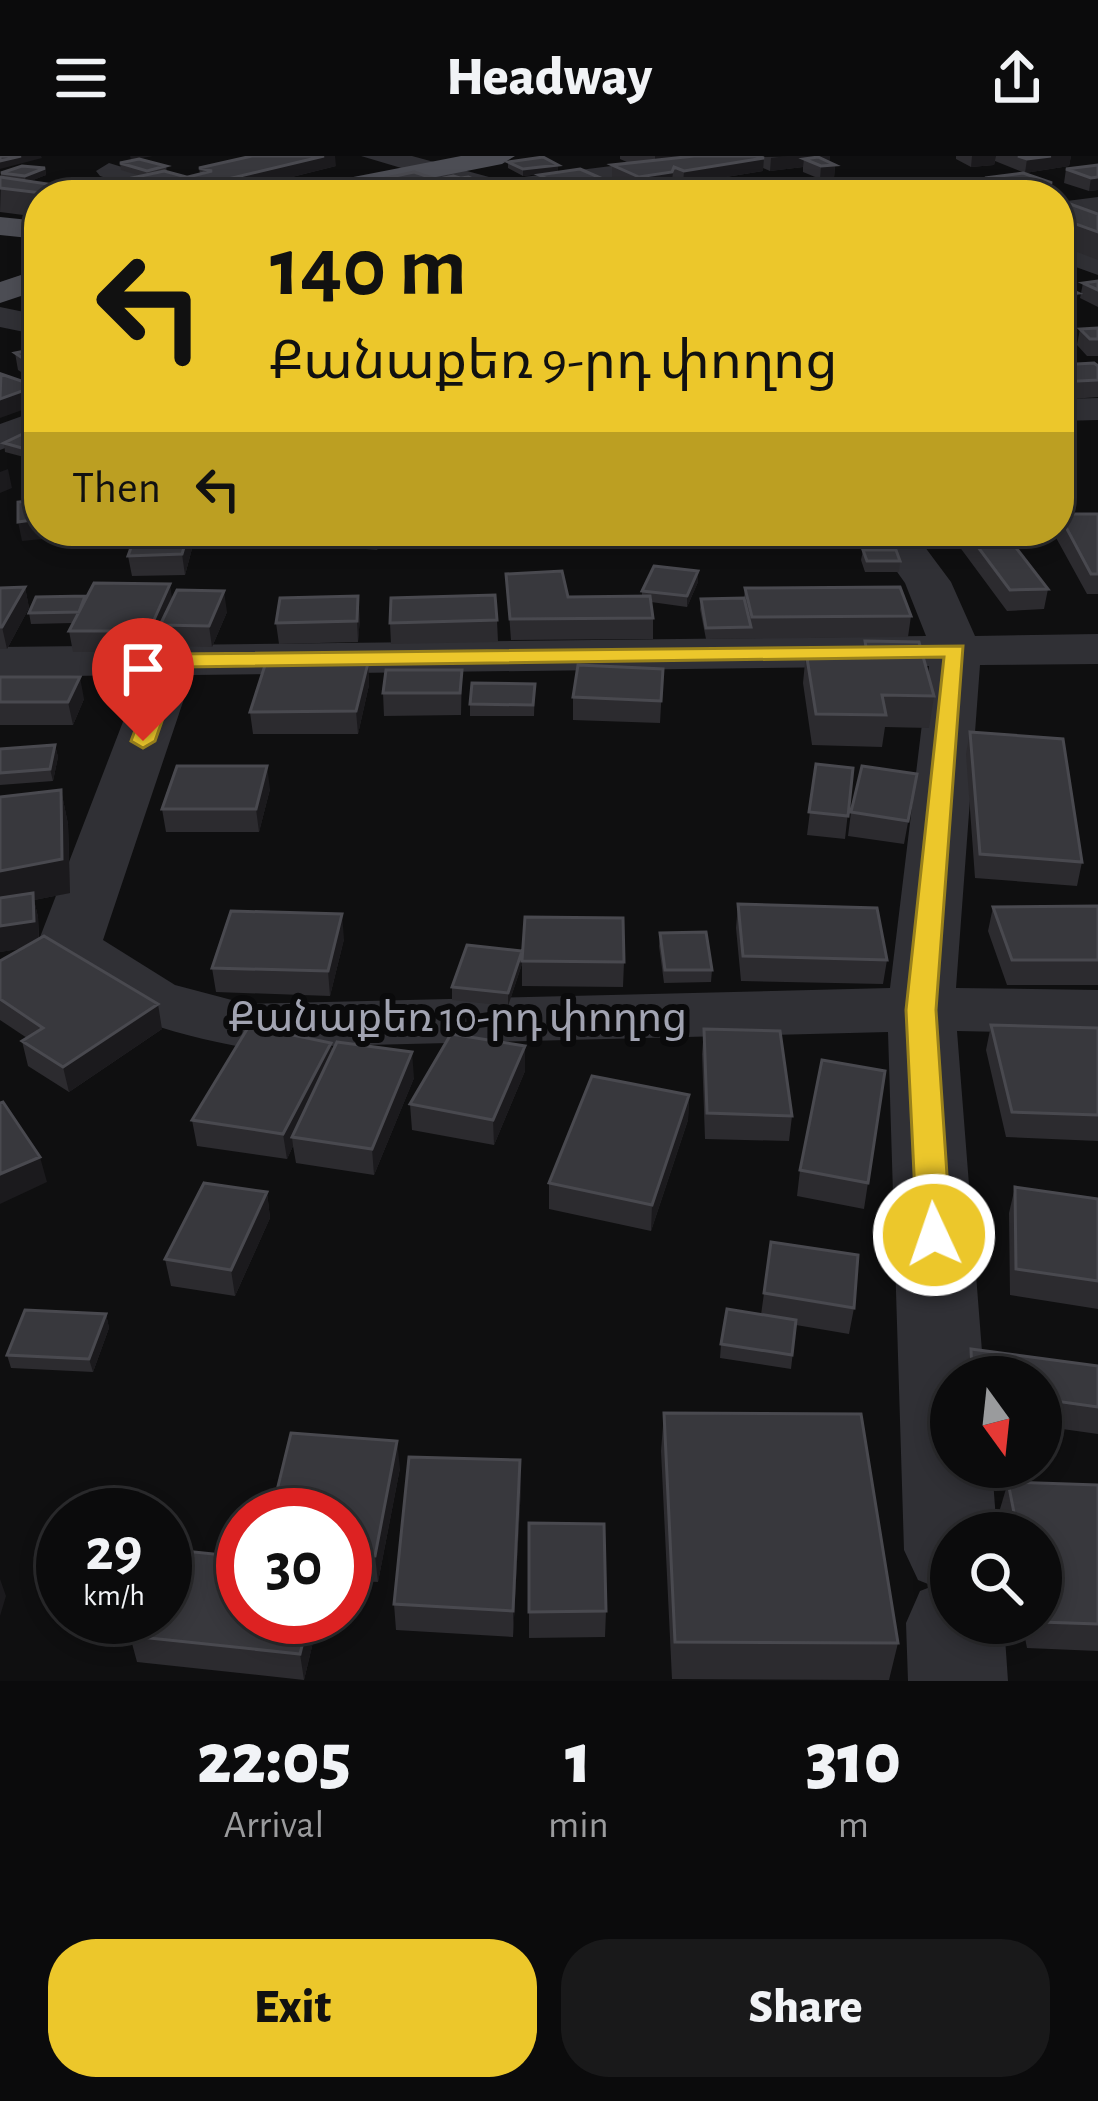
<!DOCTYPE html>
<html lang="en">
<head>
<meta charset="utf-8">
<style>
  body { margin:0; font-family:"Alegreya Sans","Noto Sans Armenian",sans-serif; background:#19191a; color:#f1f3f6; height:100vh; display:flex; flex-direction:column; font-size:45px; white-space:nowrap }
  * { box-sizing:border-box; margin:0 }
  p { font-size:39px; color:#9a9b9d }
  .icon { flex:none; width:66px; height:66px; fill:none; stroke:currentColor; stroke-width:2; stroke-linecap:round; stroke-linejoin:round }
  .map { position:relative; height:1525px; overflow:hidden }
  .side { display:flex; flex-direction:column; background:#0b0b0c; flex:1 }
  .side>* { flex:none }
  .hud { position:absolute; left:24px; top:24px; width:1050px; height:366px; border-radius:48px; box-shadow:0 6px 18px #0003,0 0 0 3px #2b2b2d; background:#ecc72b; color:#111; overflow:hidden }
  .needle { width:78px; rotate:165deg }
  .buttons { position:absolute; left:930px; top:1200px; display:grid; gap:24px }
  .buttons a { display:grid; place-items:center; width:132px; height:132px; border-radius:50%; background:#0b0b0c; box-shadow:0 6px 18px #0003,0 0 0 3px #2b2b2d; font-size:60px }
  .speed { position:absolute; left:36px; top:1332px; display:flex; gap:24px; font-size:60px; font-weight:700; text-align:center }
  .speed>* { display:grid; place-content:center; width:156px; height:156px; border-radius:50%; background:#0b0b0c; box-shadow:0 6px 18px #0003,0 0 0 3px #2b2b2d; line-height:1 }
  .speed small { font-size:30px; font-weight:400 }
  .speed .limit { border:18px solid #d22; background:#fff; color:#111 }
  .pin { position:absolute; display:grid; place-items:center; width:102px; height:102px; color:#fff; margin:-123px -51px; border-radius:50% 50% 50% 0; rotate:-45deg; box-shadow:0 0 12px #0007 }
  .pin .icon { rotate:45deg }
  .me { position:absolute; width:132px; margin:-66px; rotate:357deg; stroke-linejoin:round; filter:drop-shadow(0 0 9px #0008) }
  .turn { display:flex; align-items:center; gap:42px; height:252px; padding:0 48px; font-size:54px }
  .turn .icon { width:156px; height:156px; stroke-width:2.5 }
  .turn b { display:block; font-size:84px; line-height:102px }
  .then { display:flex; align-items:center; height:114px; padding:0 48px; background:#0003; gap:24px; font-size:45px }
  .eta { display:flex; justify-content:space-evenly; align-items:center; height:204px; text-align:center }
  .eta b { font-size:72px; font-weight:800; line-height:84px }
  .cta { display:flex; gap:24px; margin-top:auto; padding:24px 48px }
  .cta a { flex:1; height:138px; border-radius:48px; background:#ecc72b; color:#111; font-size:48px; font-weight:800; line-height:138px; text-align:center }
  .cta a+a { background:#19191a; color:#f1f3f6 }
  header { display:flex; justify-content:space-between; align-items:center; height:156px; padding:0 48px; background:#0b0b0c; font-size:54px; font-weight:800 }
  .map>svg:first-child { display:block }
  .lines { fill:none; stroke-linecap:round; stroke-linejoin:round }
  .minor { fill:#303035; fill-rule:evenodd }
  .major { fill:#4c4d54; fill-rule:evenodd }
  .wall { fill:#2c2b2f }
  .shaded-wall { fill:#1b1a1d }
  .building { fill:#38383d; stroke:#49494f; stroke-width:3 }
  .route { fill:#ecc72b; stroke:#99811c; stroke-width:3 }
  .labels { text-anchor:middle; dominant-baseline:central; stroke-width:12; stroke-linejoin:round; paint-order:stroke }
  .street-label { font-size:42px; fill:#a1a3b1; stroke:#0a0a0b }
</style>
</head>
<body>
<header><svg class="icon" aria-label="menu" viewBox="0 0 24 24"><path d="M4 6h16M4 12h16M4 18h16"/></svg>Headway<svg class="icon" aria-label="share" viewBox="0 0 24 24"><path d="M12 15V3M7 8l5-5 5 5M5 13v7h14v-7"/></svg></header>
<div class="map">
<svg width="1098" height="1525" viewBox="0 0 1098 1525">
  <rect width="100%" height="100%" fill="#0f0f10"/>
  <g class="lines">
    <path class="minor" d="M 361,0 L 412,0 L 500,24 L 691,0 L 764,0 L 751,8 L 531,39 L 492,39 Z
      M 109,7 L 194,33 L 197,39 L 157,39 L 100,20 L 96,15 Z
      M 1098,41 L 1098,57 L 1059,62 L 1059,46 Z
      M 1059,86 L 1098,99 L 1098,119 L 1059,105 Z
      M 0,151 L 39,159 L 39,179 L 0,171 Z
      M 1098,242 L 1098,264 L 1059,265 L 1059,243 Z
      M 39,254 L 39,279 L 0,294 L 0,268 Z
      M 868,375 L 913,375 L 951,426 L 975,480 L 1098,478 L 1098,508 L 980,509 L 956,832 L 1098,834 L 1098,878 L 957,875 L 984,1221 L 951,1221 L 951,1311 L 992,1311 L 997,1377 L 951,1377 L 951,1467 L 1004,1467 L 1008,1525 L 908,1525 L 906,1467 L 920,1435 L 933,1430 L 918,1424 L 904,1394 L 888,876 L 247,892 C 172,878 82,856 37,789 L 141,519 L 0,521 L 0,491 L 926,480 L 905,427 ZM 929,510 L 890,832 L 247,848 L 175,829 L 103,784 L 192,519 Z"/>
    <path class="major" d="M 461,0 L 515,0 L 502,8 L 345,39 L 288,39 L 302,31 Z
      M 0,61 L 39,65 L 39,83 L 0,79 Z
      M 39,113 L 39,134 L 0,147 L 0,126 Z"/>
  </g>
  <path class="wall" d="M 620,0 L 680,0 L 680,2 L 830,0 L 829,6 L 835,9 L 834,22 L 820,23 L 803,16 L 803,11 L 770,15 L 763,12 L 763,15 L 683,28 L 674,24 L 671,30 L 638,34 L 612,22 L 612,9 L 629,7 L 620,3 Z
    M 956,0 L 1071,0 L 1069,10 L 1025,17 L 995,5 L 994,9 L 971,11 L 956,3 Z
    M 508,6 L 558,9 L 558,16 L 523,20 L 508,12 Z
    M 120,7 L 166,10 L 167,16 L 188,21 L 200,18 L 199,12 L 336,10 L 220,39 L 39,39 L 39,61 L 0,56 L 1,17 L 45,12 L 46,19 L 30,25 L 81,33 L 141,20 L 121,14 Z
    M 1098,9 L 1098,34 L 1089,35 L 1064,27 L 1066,13 Z
    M 539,19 L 603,36 L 585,39 L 553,39 L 539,33 Z
    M 985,22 L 1052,27 L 1050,39 L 912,39 L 947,35 L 949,26 L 984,26 Z
    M 435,23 L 435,26 L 435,24 L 512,39 L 419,39 L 419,33 L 384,39 L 316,39 L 316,32 Z
    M 1059,44 L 1098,58 L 1098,104 L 1059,89 Z
    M 1098,125 L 1098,151 L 1080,142 L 1083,127 Z
    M 39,133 L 39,156 L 31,153 L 28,137 Z
    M 1098,172 L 1098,200 L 1087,200 L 1077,189 L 1080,173 Z
    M 39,192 L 39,228 L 18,214 L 15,197 Z
    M 1059,209 L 1098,210 L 1098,241 L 1059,244 Z
    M 39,260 L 39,305 L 5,296 L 4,287 L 35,272 L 33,263 Z
    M 1059,358 L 1098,358 L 1098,438 L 1087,438 L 1054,378 L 1054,375 L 1059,375 Z
    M 307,375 L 390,375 L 377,394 L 308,388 Z
    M 802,375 L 880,375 L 878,386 L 817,393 Z
    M 958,375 L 1003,375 L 1048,433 L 1044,453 L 1007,455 L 956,386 Z
    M 193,389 L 185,419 L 132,420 L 128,400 Z
    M 863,394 L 900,405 L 899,416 L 865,416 L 861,404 Z
    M 506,418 L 568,441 L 642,441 L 642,435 L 698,426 L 687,451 L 651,446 L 653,462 L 653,483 L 511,484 Z
    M 25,431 L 29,452 L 7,493 L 0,493 L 0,432 Z
    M 745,432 L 911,460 L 908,481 L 706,483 L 700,453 L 701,443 L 744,442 Z
    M 173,442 L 227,456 L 212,491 L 163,490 L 161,478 L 153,496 L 73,496 L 69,475 L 73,467 L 31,468 L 29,457 L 86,443 Z
    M 360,461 L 358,486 L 279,488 L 276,467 Z
    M 497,464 L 498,486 L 391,488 L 390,467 Z
    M 865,485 L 934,540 L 929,572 L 885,571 L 882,591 L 812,589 L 803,527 L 806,496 L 863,497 Z
    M 368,507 L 369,529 L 358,578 L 253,578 L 250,556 Z
    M 663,513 L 660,567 L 573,564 L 573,541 Z
    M 462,514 L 461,559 L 384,560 L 383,537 Z
    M 0,521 L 84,543 L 73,569 L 0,569 Z
    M 535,528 L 534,560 L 470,560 L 470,548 Z
    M 970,576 L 1082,706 L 1077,730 L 975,722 L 966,598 Z
    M 55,589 L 58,601 L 53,625 L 0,629 L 0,593 Z
    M 816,608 L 853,612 L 845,683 L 807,679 Z
    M 917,618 L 904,688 L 848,680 L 851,656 Z
    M 270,633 L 259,676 L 166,676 L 162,653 Z
    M 61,634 L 68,668 L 70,737 L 34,744 L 38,761 L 39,783 L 162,873 L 69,936 L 28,910 L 22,885 L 27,882 L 0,864 L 0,805 L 23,792 L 0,796 L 0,641 Z
    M 738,748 L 887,804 L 883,828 L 741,825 L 736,772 Z
    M 1098,750 L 1098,829 L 1007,829 L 988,775 L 993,751 Z
    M 660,777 L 712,814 L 711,826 L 664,827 L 659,790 Z
    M 344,783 L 330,840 L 216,836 L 212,812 Z
    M 522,795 L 522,808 L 508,850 L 452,844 L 452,831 Z
    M 522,805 L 624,806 L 623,831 L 522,830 Z
    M 991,869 L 1098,872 L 1098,985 L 1006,981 L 986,894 Z
    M 704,873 L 792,960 L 789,985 L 705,983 L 702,898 Z
    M 331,887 L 332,897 L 414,922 L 374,1019 L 296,1007 L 293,990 L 287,1003 L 197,990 L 192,964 Z
    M 525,890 L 525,915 L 494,989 L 412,974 L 410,948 Z
    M 885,915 L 864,1053 L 797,1040 L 800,1014 Z
    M 689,939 L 688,964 L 651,1075 L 549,1053 L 549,1027 Z
    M 1015,1031 L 1098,1043 L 1098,1153 L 1010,1139 L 1009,1057 Z
    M 267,1036 L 270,1062 L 235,1140 L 171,1130 L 165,1103 Z
    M 771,1086 L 854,1152 L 849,1178 L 796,1169 L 791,1213 L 720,1202 L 721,1188 L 761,1159 Z
    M 106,1158 L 109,1172 L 93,1216 L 11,1212 L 7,1199 Z
    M 971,1193 L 1098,1210 L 1098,1278 L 1041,1270 L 1041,1221 L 965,1221 Z
    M 664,1257 L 898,1487 L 889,1524 L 672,1523 L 661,1295 Z
    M 400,1312 L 378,1426 L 345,1424 L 345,1359 Z
    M 1008,1326 L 1098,1329 L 1098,1495 L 1027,1492 L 1022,1467 L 1041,1467 L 1041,1377 L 1005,1377 L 1000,1353 Z
    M 521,1331 L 513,1481 L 396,1474 L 394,1448 Z
    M 529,1367 L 606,1455 L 605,1481 L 529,1482 Z
    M 319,1461 L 304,1524 L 137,1506 L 130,1480 Z"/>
  <path class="shaded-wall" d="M 21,0 L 41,0 L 42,2 L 0,13 L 0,5 Z
    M 130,0 L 153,0 L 131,4 Z
    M 324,0 L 335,0 L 336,10 L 220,39 L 204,39 L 203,29 Z
    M 655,0 L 680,0 L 680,5 L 655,7 Z
    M 787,0 L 830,0 L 829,8 L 804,3 L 803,11 L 770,15 L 771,2 Z
    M 972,0 L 996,0 L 994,9 L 971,11 Z
    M 1051,0 L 1071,0 L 1069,10 L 1025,17 L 1027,3 Z
    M 764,2 L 763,15 L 683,28 L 684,15 Z
    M 558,9 L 558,16 L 523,20 L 523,13 Z
    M 835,9 L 834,22 L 820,23 L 821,10 Z
    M 674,11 L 671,30 L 638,34 L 639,21 Z
    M 45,12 L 46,19 L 26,27 L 25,20 Z
    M 1098,21 L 1098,34 L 1089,35 L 1091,22 Z
    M 190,22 L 192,39 L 99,39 Z
    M 435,23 L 435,30 L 419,28 L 419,33 L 384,39 L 346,39 Z
    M 603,23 L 603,36 L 585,39 L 561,39 L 561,29 Z
    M 1052,27 L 1050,39 L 1012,39 L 1013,33 Z
    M 1059,93 L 1064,93 L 1059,122 Z
    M 1078,137 L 1075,153 L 1059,155 L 1059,139 Z
    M 36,230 L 39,248 L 0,262 L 0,243 Z
    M 8,313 L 12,332 L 0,337 L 0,316 Z
    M 39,363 L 39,375 L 94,375 L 94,378 L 22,385 L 18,366 Z
    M 189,375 L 191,375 L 193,389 L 185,419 L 182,398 Z
    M 376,375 L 390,375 L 377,394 Z
    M 818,375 L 880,375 L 878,386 L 817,393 Z
    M 698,415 L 698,426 L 687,451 L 687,440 Z
    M 170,428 L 173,449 L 160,469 L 161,478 L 153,496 L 149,475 Z
    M 25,431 L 29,452 L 7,493 L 2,471 Z
    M 224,435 L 227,456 L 212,491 L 209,470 Z
    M 358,440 L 360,461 L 358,486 L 357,465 Z
    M 368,507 L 369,529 L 358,578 L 356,555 Z
    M 80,521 L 84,543 L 73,569 L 68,546 Z
    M 55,589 L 58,601 L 53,625 L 50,613 Z
    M 267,610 L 270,633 L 259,676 L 256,653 Z
    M 61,634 L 68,668 L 70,737 L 34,744 L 38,761 L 39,790 L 0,796 L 0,715 Z
    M 342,758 L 344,783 L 330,840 L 328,815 Z
    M 522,795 L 522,808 L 508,850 L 508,837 Z
    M 158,848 L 162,873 L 69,936 L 63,911 Z
    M 331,887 L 333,913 L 292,981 L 293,990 L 287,1003 L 283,978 Z
    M 525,890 L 525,915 L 494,989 L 493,964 Z
    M 412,896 L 414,922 L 374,1019 L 372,993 Z
    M 689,939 L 688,964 L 651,1075 L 652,1049 Z
    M 40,1001 L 47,1026 L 0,1048 L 0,1018 Z
    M 267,1036 L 270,1062 L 235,1140 L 231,1114 Z
    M 106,1158 L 109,1172 L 93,1216 L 89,1203 Z
    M 397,1285 L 400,1312 L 378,1426 L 375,1400 Z
    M 520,1304 L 521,1331 L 513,1481 L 513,1455 Z
    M 0,1423 L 6,1440 L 0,1460 Z
    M 309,1461 L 319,1461 L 304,1524 L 300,1498 Z"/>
  <path class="building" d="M 0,0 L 21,0 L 0,5 Z
    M 252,0 L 324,0 L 203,29 L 191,25 L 190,22 L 188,21 L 212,15 L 199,12 Z
    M 694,0 L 756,0 L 764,2 L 684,15 L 674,11 L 672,16 L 639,21 L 612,9 Z
    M 1018,0 L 1051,0 L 1027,3 Z
    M 543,1 L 558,9 L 523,13 L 508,6 Z
    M 818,1 L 835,9 L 821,10 L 804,3 Z
    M 139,3 L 166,10 L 147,15 L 120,7 Z
    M 1098,9 L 1098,21 L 1091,22 L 1066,13 Z
    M 22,10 L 45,12 L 25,20 L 1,17 Z
    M 580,13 L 603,23 L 561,29 L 539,19 Z
    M 164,15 L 190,22 L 99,39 L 58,39 L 0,32 L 0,21 L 81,33 Z
    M 414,16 L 435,23 L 364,35 L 349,30 Z
    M 1023,17 L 1052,27 L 1013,33 L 985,22 Z
    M 453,20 L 460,22 L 441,25 L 435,24 Z
    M 468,21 L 512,39 L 443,39 L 419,28 Z
    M 977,23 L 1005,34 L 974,39 L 912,39 L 964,33 L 949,26 Z
    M 336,27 L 364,34 L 342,39 L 316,32 Z
    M 628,34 L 649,39 L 597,39 Z
    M 1059,44 L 1098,58 L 1098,76 L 1059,62 Z
    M 1098,125 L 1098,134 L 1083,127 Z
    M 1059,128 L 1078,137 L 1059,139 Z
    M 39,133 L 39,141 L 28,137 Z
    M 1098,172 L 1098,183 L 1090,183 L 1080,173 Z
    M 39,192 L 39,213 L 15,197 Z
    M 1094,207 L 1098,210 L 1098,224 L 1059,226 L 1059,209 Z
    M 1,218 L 36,230 L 0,243 Z
    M 35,272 L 39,273 L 39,295 L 36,296 L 4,287 Z
    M 39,344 L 39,363 L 18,366 L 18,346 Z
    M 1059,358 L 1098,358 L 1098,418 L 1091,418 Z
    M 137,375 L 189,375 L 182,398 L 128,400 Z
    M 966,375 L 1003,375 L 1048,433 L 1010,434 Z
    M 863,394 L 896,394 L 900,405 L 867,405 Z
    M 654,410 L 698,415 L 687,440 L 642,435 Z
    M 562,415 L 568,441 L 650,440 L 653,462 L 510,463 L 506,418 Z
    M 94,427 L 170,428 L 149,475 L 69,475 Z
    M 25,431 L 2,471 L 0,471 L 0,432 Z
    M 900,431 L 911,460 L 752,461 L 745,432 Z
    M 177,434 L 224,435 L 209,470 L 160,469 Z
    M 495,439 L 497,464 L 390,467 L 391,442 Z
    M 85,440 L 79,456 L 29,457 L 36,441 Z
    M 358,440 L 357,465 L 276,467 L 280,442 Z
    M 744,442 L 751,471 L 706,472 L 701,443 Z
    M 865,485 L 919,486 L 934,540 L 882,539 L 886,559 L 816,558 L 806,496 L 867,497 Z
    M 266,506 L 368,507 L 356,555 L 250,556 Z
    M 578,509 L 663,513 L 661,545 L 573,541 Z
    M 386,514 L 462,514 L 460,537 L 383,537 Z
    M 0,521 L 80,521 L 68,546 L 0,546 Z
    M 472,527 L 535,528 L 533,549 L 470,548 Z
    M 970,576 L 1063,583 L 1082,706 L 980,698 Z
    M 55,589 L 50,613 L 0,617 L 0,593 Z
    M 816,608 L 853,612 L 848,660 L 809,656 Z
    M 177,610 L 267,610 L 256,653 L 162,653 Z
    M 862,610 L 917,618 L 908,665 L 851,656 Z
    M 61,634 L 62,703 L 0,715 L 0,641 Z
    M 33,737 L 34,765 L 0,770 L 0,742 Z
    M 738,748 L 877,752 L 887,804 L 743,800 Z
    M 1098,750 L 1098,804 L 1012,804 L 993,751 Z
    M 231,755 L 342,758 L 328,815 L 212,812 Z
    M 525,761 L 623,762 L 624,806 L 522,805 Z
    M 706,776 L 712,814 L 665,814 L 660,777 Z
    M 44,780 L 158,848 L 63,911 L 22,885 L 43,872 L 0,843 L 0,805 Z
    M 467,789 L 522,795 L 508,837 L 452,831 Z
    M 991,869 L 1098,872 L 1098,959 L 1012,956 Z
    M 249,870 L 331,887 L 283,978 L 192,964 Z
    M 704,873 L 780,875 L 792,960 L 707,957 Z
    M 451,878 L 525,890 L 493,964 L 410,948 Z
    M 337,886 L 412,896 L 372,993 L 292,981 Z
    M 822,904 L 885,915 L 868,1027 L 800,1014 Z
    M 592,920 L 689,939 L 652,1049 L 549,1027 Z
    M 3,946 L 40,1001 L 0,1018 L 0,947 Z
    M 204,1027 L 267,1036 L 231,1114 L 165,1103 Z
    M 1015,1031 L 1098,1043 L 1098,1125 L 1016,1113 Z
    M 771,1086 L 858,1099 L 854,1152 L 764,1137 Z
    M 727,1153 L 796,1164 L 792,1199 L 721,1188 Z
    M 25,1154 L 106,1158 L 89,1203 L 7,1199 Z
    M 971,1193 L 1098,1210 L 1098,1251 L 1041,1243 L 1041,1221 L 972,1221 Z
    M 664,1257 L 861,1258 L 898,1487 L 675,1486 Z
    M 291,1277 L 397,1285 L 375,1400 L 345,1398 L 345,1359 L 271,1359 Z
    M 409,1301 L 520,1304 L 513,1455 L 394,1448 Z
    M 1008,1326 L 1098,1329 L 1098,1468 L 1041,1466 L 1041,1377 L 1018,1377 Z
    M 529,1367 L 604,1368 L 606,1455 L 529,1456 Z
    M 165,1393 L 243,1401 L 243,1461 L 309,1461 L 300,1498 L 130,1480 L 137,1461 L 165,1461 Z"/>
  <path class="route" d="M 963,490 L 936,854 L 951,1079 L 946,1088 L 922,1088 L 917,1079 L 906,854 L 944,501 L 181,511 L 155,585 L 143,592 L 131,585 L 161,505 L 172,498 Z"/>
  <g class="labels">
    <g class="street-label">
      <text x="458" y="862">Քանաքեռ 10-րդ փողոց</text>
    </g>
  </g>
</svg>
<div class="buttons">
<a><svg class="needle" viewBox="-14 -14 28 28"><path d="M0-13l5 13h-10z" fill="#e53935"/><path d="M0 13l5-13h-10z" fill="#9a9b9d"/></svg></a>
<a><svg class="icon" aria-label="search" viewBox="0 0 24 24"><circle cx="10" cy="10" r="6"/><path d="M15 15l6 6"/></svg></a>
</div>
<div class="speed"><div>29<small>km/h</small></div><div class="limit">30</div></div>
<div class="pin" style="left:143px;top:585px;background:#d93025"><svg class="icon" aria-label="arrive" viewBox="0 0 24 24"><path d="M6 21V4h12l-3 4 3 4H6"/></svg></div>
<svg class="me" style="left:934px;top:1079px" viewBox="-20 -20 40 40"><circle r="17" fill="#ecc72b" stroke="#fff" stroke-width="3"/><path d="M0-11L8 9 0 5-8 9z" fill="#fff"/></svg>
<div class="hud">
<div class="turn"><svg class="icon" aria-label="left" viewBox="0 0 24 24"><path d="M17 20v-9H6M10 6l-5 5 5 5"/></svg><div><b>140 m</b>Քանաքեռ 9-րդ փողոց</div></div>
<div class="then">Then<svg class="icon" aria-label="left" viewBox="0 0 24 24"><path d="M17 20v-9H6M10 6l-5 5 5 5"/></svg></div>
</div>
</div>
<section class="side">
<div class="eta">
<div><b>22:05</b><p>Arrival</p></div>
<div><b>1</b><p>min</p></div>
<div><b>310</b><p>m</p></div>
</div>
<div class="cta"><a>Exit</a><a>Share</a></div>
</section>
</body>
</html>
